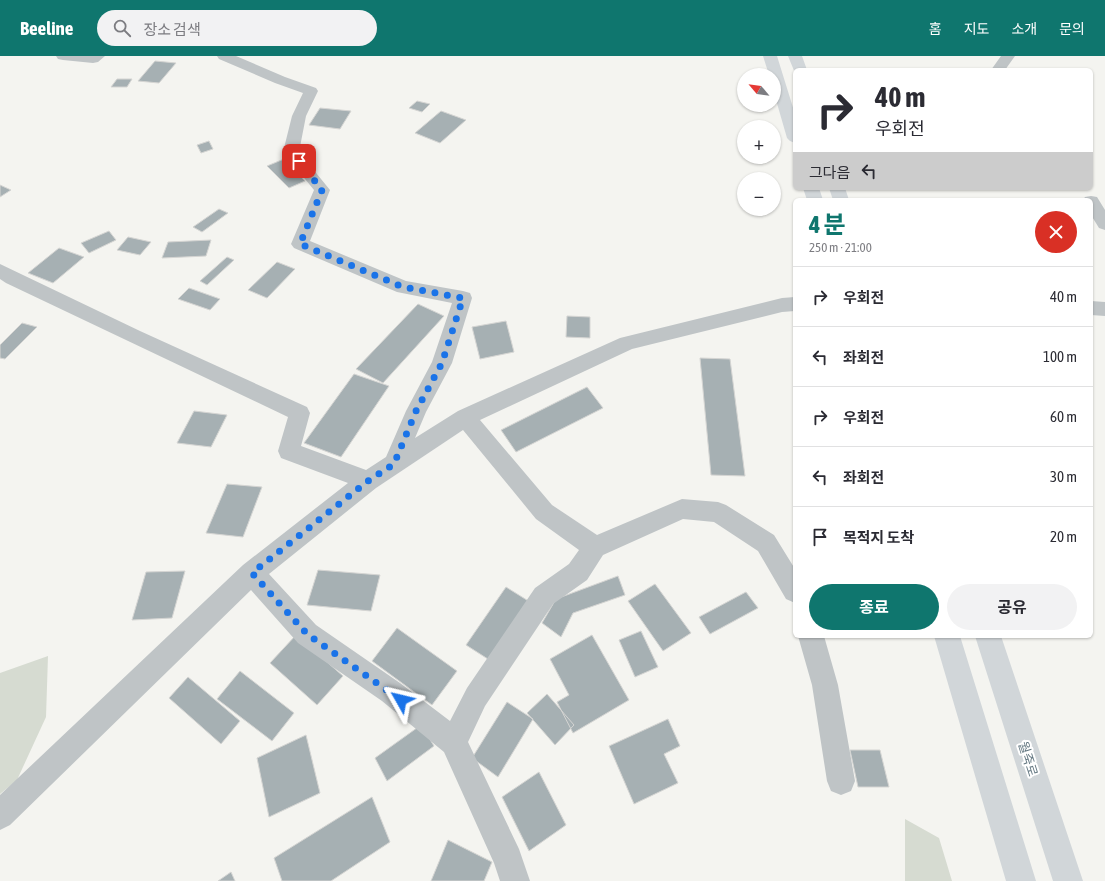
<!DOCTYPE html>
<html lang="ko">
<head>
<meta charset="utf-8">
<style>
  body { margin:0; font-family:"Asap Condensed","Noto Sans KR",sans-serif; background:#f2f2f3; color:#2b2b33; height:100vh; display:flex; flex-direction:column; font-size:15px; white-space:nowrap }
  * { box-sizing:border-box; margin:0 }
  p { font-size:13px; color:#7c7c81 }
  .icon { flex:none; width:22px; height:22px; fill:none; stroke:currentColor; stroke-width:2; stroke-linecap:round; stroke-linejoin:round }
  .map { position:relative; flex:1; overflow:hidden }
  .sheet { position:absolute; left:793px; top:142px; width:300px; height:440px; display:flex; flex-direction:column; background:#fff; border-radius:6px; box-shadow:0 1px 3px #0004 }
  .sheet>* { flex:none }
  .banner { position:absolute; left:793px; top:12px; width:300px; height:122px; border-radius:6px; box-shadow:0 1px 3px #0004; background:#fff; color:#2b2b33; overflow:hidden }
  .needle { width:26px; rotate:299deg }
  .controls { position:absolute; left:737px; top:12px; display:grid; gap:8px }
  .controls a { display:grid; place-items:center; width:44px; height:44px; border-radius:50%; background:#fff; box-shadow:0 1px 3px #0004; font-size:20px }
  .pin { position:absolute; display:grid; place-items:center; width:34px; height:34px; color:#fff; margin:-17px; border-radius:8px; box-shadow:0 2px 6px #0006 }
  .me { position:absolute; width:44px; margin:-22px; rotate:307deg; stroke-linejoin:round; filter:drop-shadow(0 0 3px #0008) }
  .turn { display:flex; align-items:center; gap:14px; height:84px; padding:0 16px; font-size:18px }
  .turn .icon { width:52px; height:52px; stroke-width:2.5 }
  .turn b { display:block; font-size:28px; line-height:34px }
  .then { display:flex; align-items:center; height:38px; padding:0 16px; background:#0003; gap:8px; font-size:15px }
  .round { display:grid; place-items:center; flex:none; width:42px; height:42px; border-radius:21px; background:#f2f2f3 }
  .head { display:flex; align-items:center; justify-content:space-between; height:68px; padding:0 16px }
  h1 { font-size:24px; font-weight:700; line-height:30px; color:#0f766e }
  .action { display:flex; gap:8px; margin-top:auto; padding:8px 16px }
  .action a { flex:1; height:46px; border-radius:24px; background:#0f766e; color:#fff; font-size:16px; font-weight:700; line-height:46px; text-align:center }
  .action a+a { background:#f2f2f3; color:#2b2b33 }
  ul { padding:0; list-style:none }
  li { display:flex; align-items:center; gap:12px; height:60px; padding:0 16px; border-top:1px solid #e1e1e2 }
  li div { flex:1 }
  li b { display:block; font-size:15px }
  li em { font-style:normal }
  header { display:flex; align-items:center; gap:24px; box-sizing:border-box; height:56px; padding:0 20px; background:#0f766e; color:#fff }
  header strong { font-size:19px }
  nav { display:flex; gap:22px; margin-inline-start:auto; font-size:14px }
  .search { width:280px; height:36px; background:#f2f2f3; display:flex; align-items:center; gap:10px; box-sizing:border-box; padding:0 14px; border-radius:22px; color:#7c7c81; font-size:15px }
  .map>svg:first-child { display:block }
  .green { fill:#d6dbd1 }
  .building { fill:#a6b0b3; stroke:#d5d5d3 }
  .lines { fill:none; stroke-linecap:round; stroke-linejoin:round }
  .minor { fill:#bfc4c6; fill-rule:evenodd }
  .major { fill:#d1d6d9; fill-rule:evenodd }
  .route { stroke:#1a73e8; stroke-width:7; stroke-dasharray:0 12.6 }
  .labels { text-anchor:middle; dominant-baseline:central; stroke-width:4; stroke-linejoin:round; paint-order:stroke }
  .near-street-label { font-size:13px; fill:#637781; stroke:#fff }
</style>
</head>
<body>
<header>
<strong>Beeline</strong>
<div class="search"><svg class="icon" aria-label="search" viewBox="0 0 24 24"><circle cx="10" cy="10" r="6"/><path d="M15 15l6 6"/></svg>장소 검색</div>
<nav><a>홈</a><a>지도</a><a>소개</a><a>문의</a></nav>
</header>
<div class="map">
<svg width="1105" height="825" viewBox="0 0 1105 825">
  <rect width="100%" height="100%" fill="#f4f4f0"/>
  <path class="green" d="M 48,600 L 46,661 L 17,724 L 0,738 L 0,617 Z
    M 905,763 L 939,782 L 952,825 L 905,825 Z"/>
  <path class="building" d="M 155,5 L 176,7 L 159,27 L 138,25 Z
    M 117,23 L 132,23 L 127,31 L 111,31 Z
    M 417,45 L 430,48 L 422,56 L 409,52 Z
    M 320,52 L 351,55 L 340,73 L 309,69 Z
    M 441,55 L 466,64 L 440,87 L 415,77 Z
    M 209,85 L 213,93 L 201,97 L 197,89 Z
    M 284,103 L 305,125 L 289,132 L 267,110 Z
    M 0,129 L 11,134 L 0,141 Z
    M 219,153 L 228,157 L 202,176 L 193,171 Z
    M 109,175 L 116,184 L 89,197 L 81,187 Z
    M 128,181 L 151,186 L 140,199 L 117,194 Z
    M 211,184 L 206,200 L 162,202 L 168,186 Z
    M 59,192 L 84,201 L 53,227 L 28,217 Z
    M 227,201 L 234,204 L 207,229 L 200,225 Z
    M 277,206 L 295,213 L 267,242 L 248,234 Z
    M 189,232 L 220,243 L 210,254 L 178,243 Z
    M 418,248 L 444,260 L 383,327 L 356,313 Z
    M 567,260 L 590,261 L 590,282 L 566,281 Z
    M 506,265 L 514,296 L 480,303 L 472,271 Z
    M 22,267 L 37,271 L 5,303 L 0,302 L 0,289 Z
    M 700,302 L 730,303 L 745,420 L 711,419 Z
    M 354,318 L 389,330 L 341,401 L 304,387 Z
    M 587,331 L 603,352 L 516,396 L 501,374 Z
    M 194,355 L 227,359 L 211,391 L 177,387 Z
    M 227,428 L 262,431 L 243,481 L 206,477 Z
    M 318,514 L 380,519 L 371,555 L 307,549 Z
    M 185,515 L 172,562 L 132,564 L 146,516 Z
    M 618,520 L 625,539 L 573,557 L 561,581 L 542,567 L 556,543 Z
    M 655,528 L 691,577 L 663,595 L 628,545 Z
    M 506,531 L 530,546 L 491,605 L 466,589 Z
    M 746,536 L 758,552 L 710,578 L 699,561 Z
    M 397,572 L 457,615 L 432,649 L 372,605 Z
    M 641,575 L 658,611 L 635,621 L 619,584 Z
    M 296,579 L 343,620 L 317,649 L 270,607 Z
    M 592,579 L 629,644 L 573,677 L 557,646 L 569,639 L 550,603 Z
    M 240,615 L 294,657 L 272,685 L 217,643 Z
    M 188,621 L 240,665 L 221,688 L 169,642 Z
    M 547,638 L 574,669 L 555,689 L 527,657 Z
    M 507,646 L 533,663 L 498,721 L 472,702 Z
    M 668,663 L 680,690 L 664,698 L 678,727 L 634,748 L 609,690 Z
    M 421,669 L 434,690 L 387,725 L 375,702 Z
    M 306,679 L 320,737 L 269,761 L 257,702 Z
    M 850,694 L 880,694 L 889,731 L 858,731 Z
    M 539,716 L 566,769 L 529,795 L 502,741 Z
    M 372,741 L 390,786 L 331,825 L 282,825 L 274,802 Z
    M 448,784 L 492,806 L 484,825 L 431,825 Z
    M 231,816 L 235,825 L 218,825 Z"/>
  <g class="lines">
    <path class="minor" d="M 56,0 L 105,0 L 98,6 L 93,7 L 63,4 L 58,3 Z
      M 217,0 L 236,0 L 285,21 L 316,32 L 318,35 L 306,60 L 299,96 L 330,134 L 310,185 L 406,225 L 463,235 L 470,237 L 472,242 L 452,307 L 426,356 L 415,382 L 458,355 L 620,282 L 782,242 L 795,241 L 795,255 L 782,256 L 632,293 L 480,364 L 552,449 L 597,479 L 682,443 L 718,446 L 726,449 L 774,479 L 795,513 L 795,547 L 786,543 L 758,495 L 714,466 L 683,463 L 603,499 L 587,524 L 553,548 L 485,650 L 468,686 L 519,793 L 530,825 L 500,825 L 494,807 L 444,696 L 382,645 L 298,587 L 251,534 L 10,769 L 0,774 L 0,739 L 243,509 L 348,427 L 281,402 L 278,395 L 288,361 L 6,227 L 0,223 L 0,208 L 140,275 L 307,351 L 310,357 L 301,390 L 366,414 L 386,401 L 406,355 L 432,306 L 452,247 L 397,236 L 294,192 L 291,188 L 314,134 L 283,96 L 292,60 L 303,37 L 275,27 L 219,3 ZM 463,374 L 536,463 L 579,494 L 569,508 L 535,532 L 467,632 L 450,665 L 400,627 L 316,569 L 269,518 L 376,432 Z
      M 1001,0 L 1015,0 L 1005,14 L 991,14 Z
      M 1091,140 L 1097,141 L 1105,154 L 1105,174 L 1099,172 L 1091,159 L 1091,144 L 1083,144 L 1085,141 Z
      M 1091,245 L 1105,246 L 1105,260 L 1091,259 Z
      M 798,580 L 824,580 L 838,629 L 855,725 L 851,735 L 841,739 L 831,735 L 827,725 L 812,629 Z"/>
    <path class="major" d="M 763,0 L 777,0 L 795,58 L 795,87 L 790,85 L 787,82 L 774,37 L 774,19 L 769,19 Z
      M 788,0 L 802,0 L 807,14 L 795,14 L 795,17 Z
      M 803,132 L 819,132 L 823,144 L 807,144 Z
      M 829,132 L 845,132 L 849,144 L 833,144 Z
      M 934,580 L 960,580 L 1036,825 L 1006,825 Z
      M 975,580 L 1001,580 L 1083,825 L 1053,825 Z"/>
  </g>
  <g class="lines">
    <path class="route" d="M 299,105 L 322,134 L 300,188 L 403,231 L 463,242 L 442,307 L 416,355 L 394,408 L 368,425 L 252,517 L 307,578 L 401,644"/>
  </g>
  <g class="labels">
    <g class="near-street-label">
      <text transform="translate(1028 703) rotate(72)">월죽로</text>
    </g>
  </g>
</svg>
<div class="controls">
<a><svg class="needle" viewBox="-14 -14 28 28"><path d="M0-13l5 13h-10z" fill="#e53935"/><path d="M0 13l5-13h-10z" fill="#7c7c81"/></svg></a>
<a>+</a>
<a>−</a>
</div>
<div class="pin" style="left:299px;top:105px;background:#d93025"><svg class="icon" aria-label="arrive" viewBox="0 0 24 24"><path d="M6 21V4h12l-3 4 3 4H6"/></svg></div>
<svg class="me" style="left:401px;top:644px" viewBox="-20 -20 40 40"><path d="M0-17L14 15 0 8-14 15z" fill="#1a73e8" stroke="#fff" stroke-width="4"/></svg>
<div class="banner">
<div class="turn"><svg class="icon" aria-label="right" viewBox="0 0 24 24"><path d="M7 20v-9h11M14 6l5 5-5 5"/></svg><div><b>40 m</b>우회전</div></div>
<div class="then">그다음<svg class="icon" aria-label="left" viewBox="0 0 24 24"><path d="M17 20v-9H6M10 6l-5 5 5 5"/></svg></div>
</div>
<section class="sheet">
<div class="head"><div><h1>4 분</h1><p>250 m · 21:00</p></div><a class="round" style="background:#d93025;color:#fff"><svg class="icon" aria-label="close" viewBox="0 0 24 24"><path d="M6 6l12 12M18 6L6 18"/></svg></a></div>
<ul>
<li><svg class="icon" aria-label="right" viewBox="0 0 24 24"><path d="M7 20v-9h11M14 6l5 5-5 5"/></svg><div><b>우회전</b></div><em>40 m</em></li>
<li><svg class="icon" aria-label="left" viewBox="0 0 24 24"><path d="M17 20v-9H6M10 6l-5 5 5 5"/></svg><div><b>좌회전</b></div><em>100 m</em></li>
<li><svg class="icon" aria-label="right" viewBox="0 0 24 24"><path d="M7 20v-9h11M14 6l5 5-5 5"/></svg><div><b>우회전</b></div><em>60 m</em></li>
<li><svg class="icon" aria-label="left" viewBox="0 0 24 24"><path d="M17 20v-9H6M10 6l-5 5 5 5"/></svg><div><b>좌회전</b></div><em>30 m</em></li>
<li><svg class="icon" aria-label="arrive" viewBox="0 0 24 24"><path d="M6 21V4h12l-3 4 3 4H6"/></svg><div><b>목적지 도착</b></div><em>20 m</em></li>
</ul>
<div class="action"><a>종료</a><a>공유</a></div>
</section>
</div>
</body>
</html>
